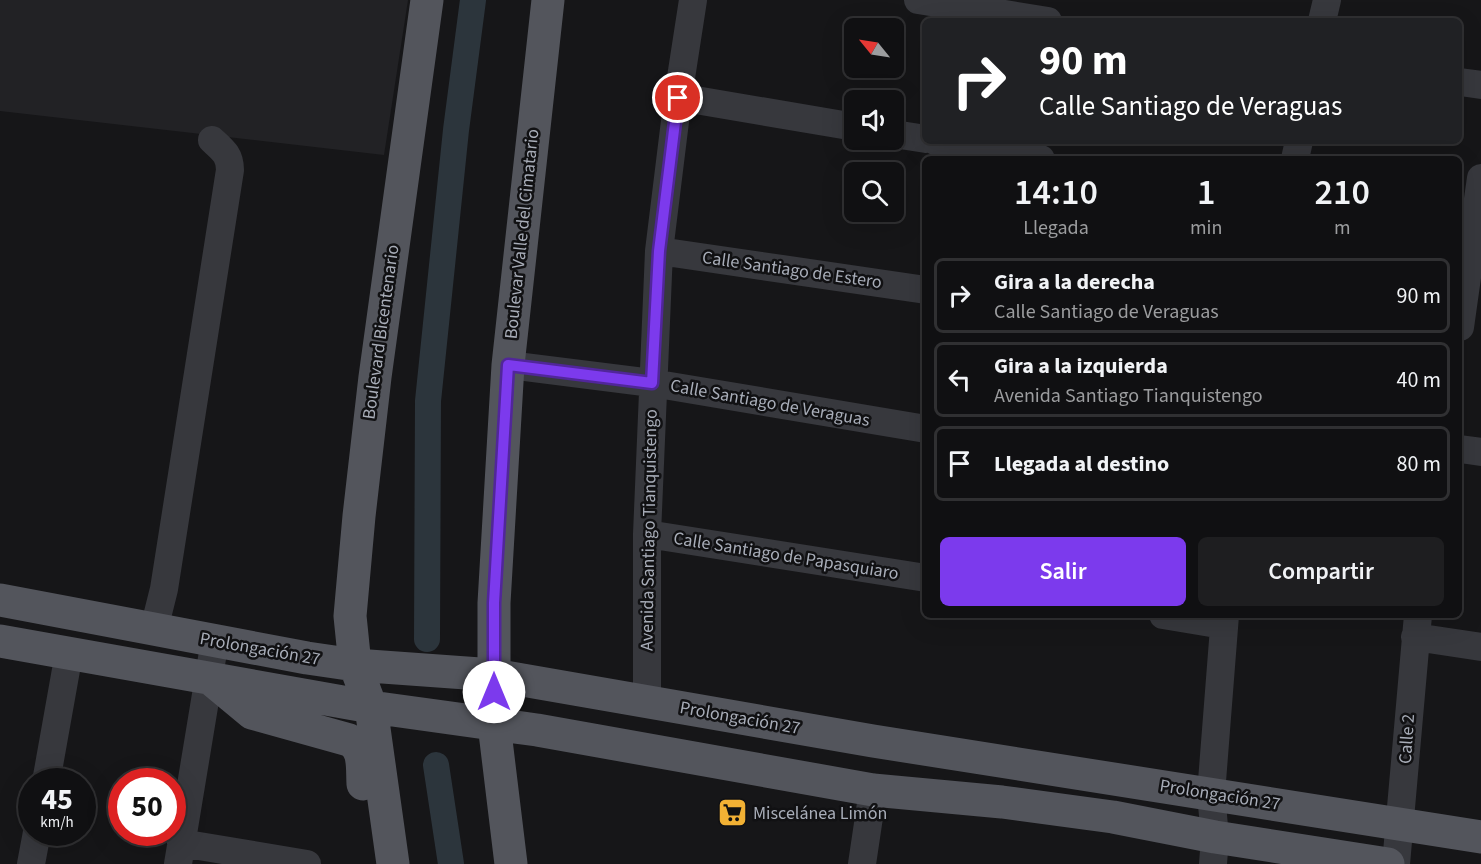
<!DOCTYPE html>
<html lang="es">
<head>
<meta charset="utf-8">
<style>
  body { margin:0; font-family:"Source Sans 3",sans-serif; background:#1e1e20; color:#f1f3f6; height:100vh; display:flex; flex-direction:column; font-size:22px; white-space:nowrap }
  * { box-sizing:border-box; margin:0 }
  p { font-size:20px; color:#9c9d9f }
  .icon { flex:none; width:33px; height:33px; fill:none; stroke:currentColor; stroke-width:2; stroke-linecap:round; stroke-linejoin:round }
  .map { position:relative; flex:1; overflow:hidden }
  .drawer { position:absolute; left:922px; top:156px; width:540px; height:462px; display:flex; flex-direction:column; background:#101012; border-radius:9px; box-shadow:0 6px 24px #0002,0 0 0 2px #303032 }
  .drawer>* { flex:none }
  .banner { position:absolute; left:922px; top:18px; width:540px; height:126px; border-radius:9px; box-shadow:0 6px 24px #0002,0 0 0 2px #303032; background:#202124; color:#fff; overflow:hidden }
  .needle { width:39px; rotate:300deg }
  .tools { position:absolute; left:844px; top:18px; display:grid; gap:12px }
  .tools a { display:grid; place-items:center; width:60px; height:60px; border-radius:9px; background:#101012; box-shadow:0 6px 24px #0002,0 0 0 2px #303032; font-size:30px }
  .speed { position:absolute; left:18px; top:768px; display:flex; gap:12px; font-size:30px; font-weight:700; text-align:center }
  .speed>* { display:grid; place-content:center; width:78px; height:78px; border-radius:50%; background:#101012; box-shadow:0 6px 24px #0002,0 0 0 2px #303032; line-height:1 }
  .speed small { font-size:15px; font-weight:400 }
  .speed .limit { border:9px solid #d22; background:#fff; color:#111 }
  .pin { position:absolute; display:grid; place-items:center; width:51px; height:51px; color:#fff; margin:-26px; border:3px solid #fff; border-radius:50%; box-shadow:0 2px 6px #0007 }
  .me { position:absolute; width:66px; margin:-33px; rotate:0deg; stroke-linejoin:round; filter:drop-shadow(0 0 4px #0008) }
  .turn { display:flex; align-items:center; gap:21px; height:126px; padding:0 18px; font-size:27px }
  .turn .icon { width:78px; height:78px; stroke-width:2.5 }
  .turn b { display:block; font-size:42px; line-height:51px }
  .eta { display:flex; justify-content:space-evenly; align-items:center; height:102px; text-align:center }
  .eta b { font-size:36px; font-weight:600; line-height:42px }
  .action { display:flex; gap:12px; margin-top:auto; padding:12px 18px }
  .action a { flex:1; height:69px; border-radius:9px; background:#7c3aed; color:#fff; font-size:24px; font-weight:600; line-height:69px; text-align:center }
  .action a+a { background:#1e1e20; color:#f1f3f6 }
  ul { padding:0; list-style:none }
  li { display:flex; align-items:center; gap:18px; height:75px; margin:0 12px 9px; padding:0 6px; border:3px solid #303032; border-radius:9px }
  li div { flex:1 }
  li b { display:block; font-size:22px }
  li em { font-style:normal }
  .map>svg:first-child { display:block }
  .built { fill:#222225 }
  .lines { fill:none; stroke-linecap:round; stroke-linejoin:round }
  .canal { stroke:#2c353c; stroke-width:26 }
  .minor { stroke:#37383d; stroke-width:28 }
  .major { stroke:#53555c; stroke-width:33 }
  .route-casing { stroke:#51269a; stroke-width:15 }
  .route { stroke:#7c3aed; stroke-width:10 }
  .labels { text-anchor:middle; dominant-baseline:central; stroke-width:5; stroke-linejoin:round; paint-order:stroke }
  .street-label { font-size:18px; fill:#a8adb8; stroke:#111113 }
  .poi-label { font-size:18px; fill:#a8adb8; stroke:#111113; text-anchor:start }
</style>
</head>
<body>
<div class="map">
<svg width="1481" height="864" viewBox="0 0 1481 864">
  <rect width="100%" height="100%" fill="#161618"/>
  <path class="built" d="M 0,0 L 408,0 L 384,155 L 0,111 Z"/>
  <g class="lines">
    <path class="canal" d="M 427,639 L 428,401 L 456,130 L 473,0
      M 436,765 L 451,864"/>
    <path class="minor" d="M 918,0 L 1048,21
      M 1322,21 L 1327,0
      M 1460,82 L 1481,85
      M 678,97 L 855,127
      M 894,134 L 926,139
      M 935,141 L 1041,159
      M 1295,159 L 1299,141
      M 659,251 L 926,290
      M 1460,327 L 1481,178
      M 508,365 L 652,383 L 926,429
      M 1460,449 L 1481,452
      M 647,534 L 926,578
      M 1163,615 L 1223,625
      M 154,629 L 164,589 L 230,170 C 230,155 223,150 212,140
      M 1415,637 L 1481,647
      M 647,702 L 647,534 L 659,251 L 678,97 L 693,0
      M 46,782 L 69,653
      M 181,843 L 307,864
      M 31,864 L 37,832
      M 178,864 L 215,640
      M 862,864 L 873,790
      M 1213,864 L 1215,837 L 1211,794 L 1225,615
      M 1396,864 L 1418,615"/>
    <path class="major" d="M 0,600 L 307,658 L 355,665 L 494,675 L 873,741 L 1481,837
      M 0,641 L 371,707 L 537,730 L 873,790 L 1002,802 L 1113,817 L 1215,837 L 1388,864
      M 211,679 L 252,713 L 349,740 C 365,748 362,767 363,784
      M 393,864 L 371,707 L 355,665 L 350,616 L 359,516 L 375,377 L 427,0
      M 511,864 L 494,724 L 494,603 L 508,365 L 548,0"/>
  </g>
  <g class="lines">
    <defs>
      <path id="route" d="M 494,692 L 494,603 L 508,365 L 652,383 L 659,251 L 678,98"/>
    </defs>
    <use href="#route" class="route-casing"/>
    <use href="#route" class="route"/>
  </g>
  <defs>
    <symbol id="supermarket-square" viewBox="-11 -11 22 22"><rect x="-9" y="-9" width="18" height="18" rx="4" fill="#f2b134" stroke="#111113"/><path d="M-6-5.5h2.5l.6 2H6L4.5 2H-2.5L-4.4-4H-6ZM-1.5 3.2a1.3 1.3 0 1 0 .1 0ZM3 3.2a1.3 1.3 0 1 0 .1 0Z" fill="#111"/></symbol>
  </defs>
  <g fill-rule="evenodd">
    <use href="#supermarket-square" x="716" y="796" width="33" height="33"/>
  </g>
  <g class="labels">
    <g class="street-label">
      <text transform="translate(522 234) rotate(-84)">Boulevar Valle del Cimatario</text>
      <text transform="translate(792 270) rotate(8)">Calle Santiago de Estero</text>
      <text transform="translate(381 332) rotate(-82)">Boulevard Bicentenario</text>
      <text transform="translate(770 403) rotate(10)">Calle Santiago de Veraguas</text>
      <text transform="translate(649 530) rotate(-89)">Avenida Santiago Tianquistengo</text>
      <text transform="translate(786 556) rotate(9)">Calle Santiago de Papasquiaro</text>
      <text transform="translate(260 649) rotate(10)">Prolongación 27</text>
      <text transform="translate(740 718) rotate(10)">Prolongación 27</text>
      <text transform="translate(1407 739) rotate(-86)">Calle 2</text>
      <text transform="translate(1220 795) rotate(9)">Prolongación 27</text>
    </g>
    <g class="poi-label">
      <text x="753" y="813">Miscelánea Limón</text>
    </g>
  </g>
</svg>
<div class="tools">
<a><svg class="needle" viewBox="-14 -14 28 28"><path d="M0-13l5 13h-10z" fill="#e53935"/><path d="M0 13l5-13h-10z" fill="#9c9d9f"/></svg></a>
<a><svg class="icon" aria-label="sound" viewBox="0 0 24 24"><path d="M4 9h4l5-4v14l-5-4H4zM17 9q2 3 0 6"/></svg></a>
<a><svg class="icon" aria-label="search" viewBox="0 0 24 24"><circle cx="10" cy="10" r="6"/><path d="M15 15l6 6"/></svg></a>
</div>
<div class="speed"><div>45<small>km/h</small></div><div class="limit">50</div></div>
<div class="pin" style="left:678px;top:98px;background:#d93025"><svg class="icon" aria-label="arrive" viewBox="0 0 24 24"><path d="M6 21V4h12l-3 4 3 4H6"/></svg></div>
<svg class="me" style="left:494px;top:692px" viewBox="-20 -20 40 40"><circle r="19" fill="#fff"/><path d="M0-13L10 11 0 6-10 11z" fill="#7c3aed"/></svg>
<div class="banner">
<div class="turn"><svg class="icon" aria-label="right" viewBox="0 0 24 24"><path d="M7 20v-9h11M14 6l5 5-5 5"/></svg><div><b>90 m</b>Calle Santiago de Veraguas</div></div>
</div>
<section class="drawer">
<div class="eta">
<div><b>14:10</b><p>Llegada</p></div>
<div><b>1</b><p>min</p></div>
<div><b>210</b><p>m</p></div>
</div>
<ul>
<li><svg class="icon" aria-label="right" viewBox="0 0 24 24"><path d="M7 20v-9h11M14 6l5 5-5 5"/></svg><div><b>Gira a la derecha</b><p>Calle Santiago de Veraguas</p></div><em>90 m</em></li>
<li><svg class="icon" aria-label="left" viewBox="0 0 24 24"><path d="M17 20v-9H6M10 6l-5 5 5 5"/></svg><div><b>Gira a la izquierda</b><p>Avenida Santiago Tianquistengo</p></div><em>40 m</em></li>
<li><svg class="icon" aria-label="arrive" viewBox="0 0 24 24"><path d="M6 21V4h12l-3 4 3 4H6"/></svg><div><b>Llegada al destino</b></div><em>80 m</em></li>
</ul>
<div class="action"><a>Salir</a><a>Compartir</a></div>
</section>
</div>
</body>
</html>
